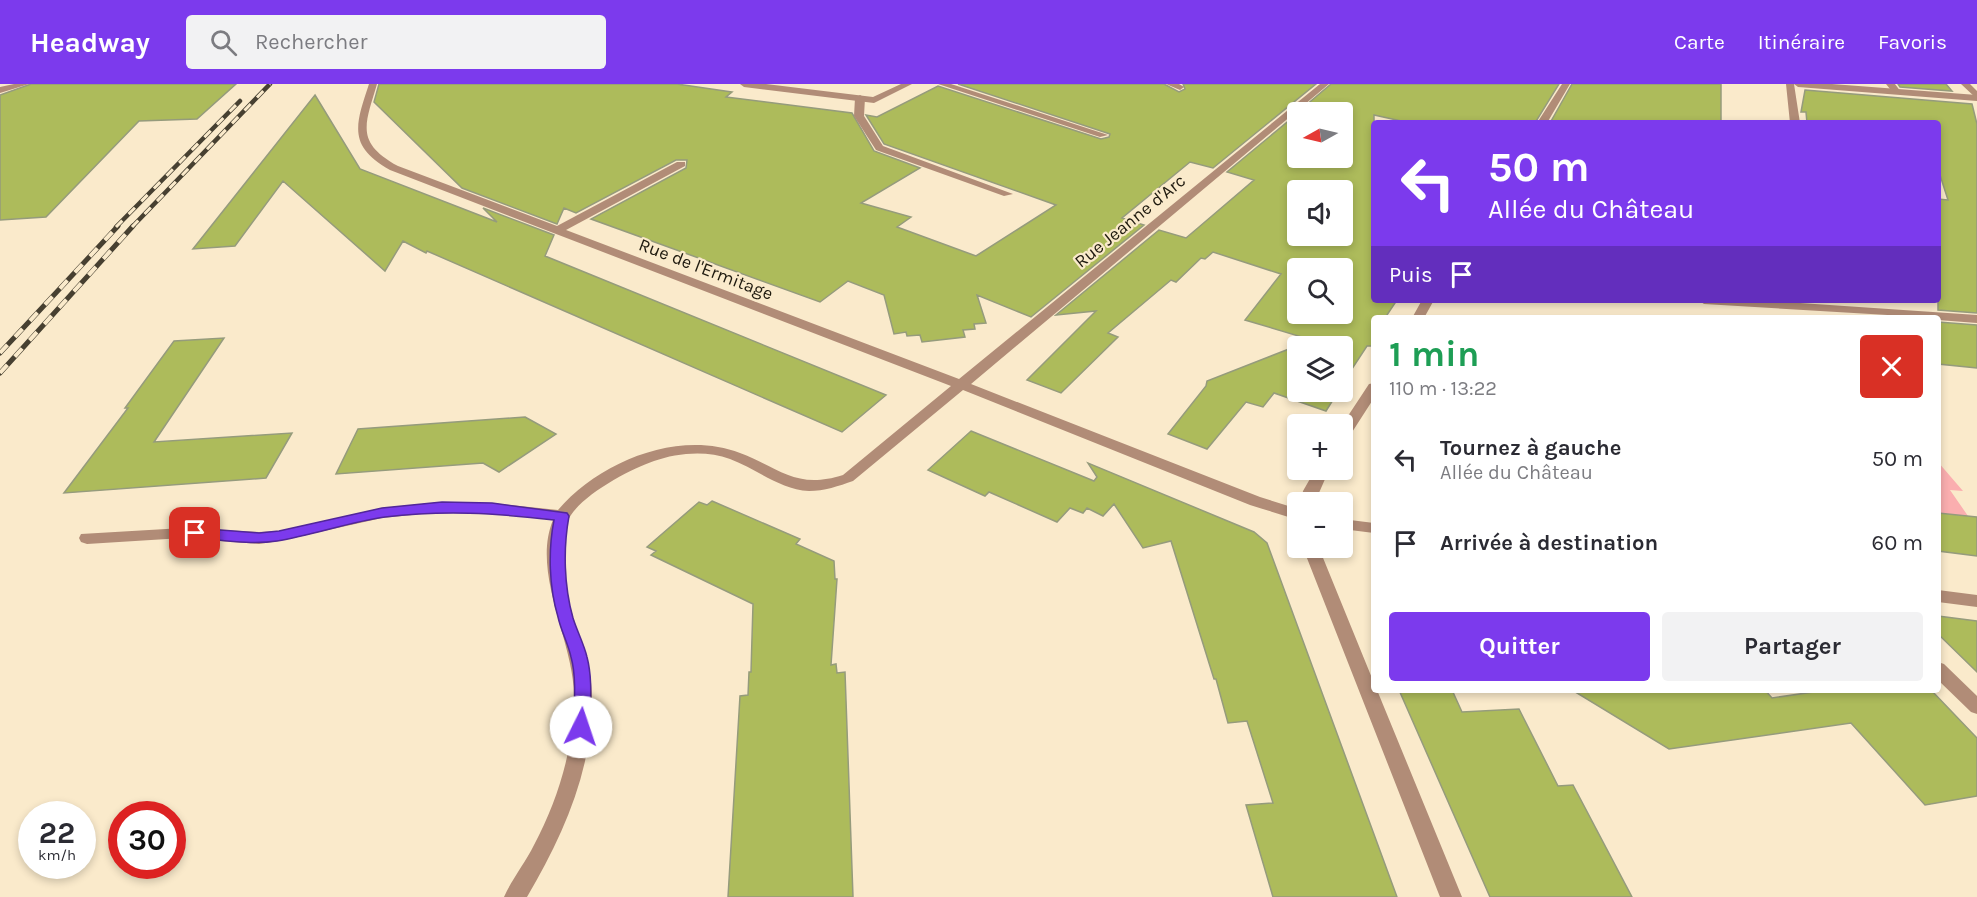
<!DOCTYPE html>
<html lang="fr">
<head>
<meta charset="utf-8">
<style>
  body { margin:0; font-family:Karla,sans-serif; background:#f2f2f3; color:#2b2b33; height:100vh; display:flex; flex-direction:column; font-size:22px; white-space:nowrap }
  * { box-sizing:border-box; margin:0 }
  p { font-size:20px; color:#7c7c81 }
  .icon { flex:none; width:33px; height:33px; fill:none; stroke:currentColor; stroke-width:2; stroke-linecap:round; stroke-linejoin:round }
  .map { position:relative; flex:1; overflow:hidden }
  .details { position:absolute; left:1371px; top:231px; width:570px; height:378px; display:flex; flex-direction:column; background:#fff; border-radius:6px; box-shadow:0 3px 9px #0003 }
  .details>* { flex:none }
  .guide { position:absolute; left:1371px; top:36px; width:570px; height:183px; border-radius:6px; box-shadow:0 3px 9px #0003; background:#7c3aed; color:#fff; overflow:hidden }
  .needle { width:39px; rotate:262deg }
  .fabs { position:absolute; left:1287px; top:18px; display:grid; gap:12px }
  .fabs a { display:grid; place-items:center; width:66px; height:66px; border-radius:6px; background:#fff; box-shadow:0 3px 9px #0003; font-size:30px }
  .speed { position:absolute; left:18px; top:717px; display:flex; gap:12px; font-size:30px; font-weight:700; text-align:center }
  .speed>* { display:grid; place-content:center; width:78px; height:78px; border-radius:50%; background:#fff; box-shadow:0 3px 9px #0003; line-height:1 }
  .speed small { font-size:15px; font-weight:400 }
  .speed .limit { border:9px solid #d22; background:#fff; color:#111 }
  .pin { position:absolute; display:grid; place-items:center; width:51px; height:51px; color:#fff; margin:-26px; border-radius:12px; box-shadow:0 3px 9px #0006 }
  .me { position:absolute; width:66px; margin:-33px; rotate:4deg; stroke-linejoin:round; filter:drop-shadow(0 0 4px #0008) }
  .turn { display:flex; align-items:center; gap:21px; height:126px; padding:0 18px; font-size:27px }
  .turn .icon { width:78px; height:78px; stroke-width:2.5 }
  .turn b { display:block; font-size:42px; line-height:51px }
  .then { display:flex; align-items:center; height:57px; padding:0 18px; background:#0003; gap:12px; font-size:22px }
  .round { display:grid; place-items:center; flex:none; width:63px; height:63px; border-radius:6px; background:#f2f2f3 }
  .head { display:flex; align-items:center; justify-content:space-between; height:102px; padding:0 18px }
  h1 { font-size:36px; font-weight:700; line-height:45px; color:#1e9e55 }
  .cta { display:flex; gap:12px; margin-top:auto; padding:12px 18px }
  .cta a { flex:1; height:69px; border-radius:6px; background:#7c3aed; color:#fff; font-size:24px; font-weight:700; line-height:69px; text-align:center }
  .cta a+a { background:#f2f2f3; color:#2b2b33 }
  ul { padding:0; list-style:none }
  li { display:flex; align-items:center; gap:18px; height:84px; padding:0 18px }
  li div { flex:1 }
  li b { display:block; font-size:22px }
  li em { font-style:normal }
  header { display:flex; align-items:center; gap:36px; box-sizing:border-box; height:84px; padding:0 30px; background:#7c3aed; color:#fff }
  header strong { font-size:28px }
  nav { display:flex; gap:33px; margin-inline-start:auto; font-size:21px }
  .search { width:420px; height:54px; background:#f2f2f3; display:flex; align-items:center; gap:15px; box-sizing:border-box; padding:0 21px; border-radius:6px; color:#7c7c81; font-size:22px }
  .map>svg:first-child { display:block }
  .green { fill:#faaeaf }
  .building { fill:#adbb5b; stroke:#959b7c; stroke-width:1.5; fill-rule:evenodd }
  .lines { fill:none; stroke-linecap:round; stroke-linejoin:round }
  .service { fill:#b18c77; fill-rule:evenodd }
  .minor { fill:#b18c77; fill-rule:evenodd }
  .tertiary { fill:#b18c77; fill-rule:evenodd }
  .rail-far1-casing { stroke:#474031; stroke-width:4.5 }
  .rail-casing { stroke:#474031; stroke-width:5 }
  .rail-far1 { stroke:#faeacb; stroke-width:3; stroke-dasharray:9; stroke-linecap:butt }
  .rail { stroke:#faeacb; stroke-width:4; stroke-dasharray:11; stroke-linecap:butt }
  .route { fill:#7c3aed; stroke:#51269a; stroke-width:1.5 }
  .labels { text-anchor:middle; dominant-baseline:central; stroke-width:4.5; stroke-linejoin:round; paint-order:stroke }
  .far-street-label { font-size:18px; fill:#1e190e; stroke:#faeacb }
</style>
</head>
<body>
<header>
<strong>Headway</strong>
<div class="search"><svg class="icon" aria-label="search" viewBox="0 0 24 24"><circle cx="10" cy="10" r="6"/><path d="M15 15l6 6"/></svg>Rechercher</div>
<nav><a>Carte</a><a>Itinéraire</a><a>Favoris</a></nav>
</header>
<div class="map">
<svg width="1977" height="813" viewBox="0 0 1977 813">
  <rect width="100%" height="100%" fill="#faeacb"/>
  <path class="green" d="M 1938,378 L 1963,407 L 1950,406 L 1968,432 L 1938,429 Z"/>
  <path class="building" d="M 31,0 L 236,0 L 197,35 L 139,37 L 46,133 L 0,136 L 0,11 Z
    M 379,0 L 677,0 L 732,8 L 726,13 L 852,29 L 874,67 L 920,84 L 861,119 L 911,133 L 897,143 L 976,172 L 1056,121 L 884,60 L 866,31 L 877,33 L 938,2 L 1101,55 L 1109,53 L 1110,50 L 958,0 L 1164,0 L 1179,8 L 1185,5 L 1183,0 L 1316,0 L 1213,84 L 1190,78 L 1122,134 L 1144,141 L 1031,233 L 977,211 L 986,239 L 974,240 L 975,245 L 963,246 L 965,253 L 922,258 L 920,251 L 907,252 L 906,248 L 894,250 L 884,211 L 848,197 L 820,218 L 591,135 L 686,84 L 687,76 L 676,76 L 576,129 L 564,124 L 557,140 L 462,104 L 374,18 Z
    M 1331,0 L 1559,0 L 1535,39 L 1410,39 L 1374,31 L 1374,216 L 1397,216 L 1385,234 L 1374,234 L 1373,262 L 1367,262 L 1342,300 L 1342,262 L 1298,262 L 1298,308 L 1338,308 L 1326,327 L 1274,309 L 1263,323 L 1246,318 L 1207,365 L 1168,350 L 1206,302 L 1207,297 L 1312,256 L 1245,236 L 1281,190 L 1213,168 L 1205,175 L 1201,174 L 1176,198 L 1171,196 L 1108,249 L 1118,253 L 1061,309 L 1027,296 L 1096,227 L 1056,231 L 1159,146 L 1186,154 L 1199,143 L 1254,96 L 1227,88 L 1298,29 L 1298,74 L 1342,74 L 1342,28 L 1298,28 ZM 1298,106 L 1342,106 L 1342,152 L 1298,152 ZM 1298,184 L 1342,184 L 1342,230 L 1298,230 Z
    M 1572,0 L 1721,0 L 1721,39 L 1550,39 Z
    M 1898,0 L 1946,0 L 1952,7 L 1900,3 Z
    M 1805,6 L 1972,20 L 1977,40 L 1977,229 L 1938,226 L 1938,115 L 1948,116 L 1938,85 L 1938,39 L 1807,39 L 1806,28 L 1801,28 Z
    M 315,11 L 360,85 L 497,138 L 483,124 L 554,151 L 545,172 L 886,311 L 842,348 L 427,167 L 426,169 L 403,157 L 385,187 L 283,97 L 235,162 L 193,165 Z
    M 1938,238 L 1977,241 L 1977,284 L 1938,280 Z
    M 224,254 L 154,358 L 292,349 L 266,394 L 64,409 L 128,324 L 125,324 L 174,257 Z
    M 525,333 L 556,350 L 499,388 L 483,379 L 336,390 L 358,345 Z
    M 971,347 L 1094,397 L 1097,393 L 1088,379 L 1254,448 L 1267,459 L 1397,813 L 1273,813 L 1246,721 L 1273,719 L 1247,637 L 1228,639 L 1216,595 L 1214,595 L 1171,457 L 1143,464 L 1114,420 L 1103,432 L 1087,424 L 1083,429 L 1070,424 L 1057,438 L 989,408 L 985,412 L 928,386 Z
    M 712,417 L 800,455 L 796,460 L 834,477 L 835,495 L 837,495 L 831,581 L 836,580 L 837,589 L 845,588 L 853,813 L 728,813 L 740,612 L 748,611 L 749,588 L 751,588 L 753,520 L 651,471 L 656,467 L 647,463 L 699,418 L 707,421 Z
    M 1938,429 L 1977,433 L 1977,472 L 1938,467 Z
    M 1938,532 L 1977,537 L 1977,588 L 1938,550 Z
    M 1399,606 L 1452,606 L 1462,628 L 1519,625 L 1558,702 L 1573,701 L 1632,813 L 1490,813 Z
    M 1572,606 L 1765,606 L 1772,614 L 1827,606 L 1931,606 L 1977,654 L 1977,712 L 1925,721 L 1851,639 L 1669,665 Z"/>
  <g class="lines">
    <path class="service" d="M 938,0 L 951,0 L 1108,51 L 1100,53 Z
      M 1166,0 L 1179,0 L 1184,3 L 1180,6 Z
      M 1786,0 L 1794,0 L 1800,39 L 1790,39 Z
      M 1961,0 L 1970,0 L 1977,7 L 1977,15 Z
      M 860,11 L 865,14 L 864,32 L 883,62 L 1013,110 L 1004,112 L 876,66 L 854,32 L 855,14 Z"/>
    <path class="minor" d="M 14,0 L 29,0 L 0,9 L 0,3 Z
      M 369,0 L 377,0 C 365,41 355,58 398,82 L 557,142 L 677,78 L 685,78 L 685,82 L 566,146 L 959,295 L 1320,0 L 1329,0 L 971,300 L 1260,413 L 1298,425 L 1298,436 L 1250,421 L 963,306 L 853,397 C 839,402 824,407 809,407 C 779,405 757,385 730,375 C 706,366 677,369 654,377 C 630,385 575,414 567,439 C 559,466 565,503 572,529 C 580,557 592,583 592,613 C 593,685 563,752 527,813 L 504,813 C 512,795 525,779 534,761 C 558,716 574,664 574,612 C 574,558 531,489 553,436 L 492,429 L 442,428 L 382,434 L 279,457 L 259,460 L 183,454 L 87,460 L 81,458 L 79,454 L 81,450 L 183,444 L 259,448 L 279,447 L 382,424 L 442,418 L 492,419 L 558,426 C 599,378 678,345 740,369 C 780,384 796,406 843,391 L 951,302 L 390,86 C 348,62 355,42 369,0 Z
      M 740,0 L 766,0 L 873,13 L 901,0 L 912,0 L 874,19 L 744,3 Z
      M 1562,0 L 1570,0 L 1547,39 L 1537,39 Z
      M 1886,0 L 1895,0 L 1901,8 L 1894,10 Z
      M 1422,216 L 1434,216 L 1424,234 L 1412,234 Z
      M 1698,216 L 1757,216 L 1977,231 L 1977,239 L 1938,236 L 1938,234 L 1704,220 Z
      M 1374,299 L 1374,314 L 1347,356 L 1342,357 L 1342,341 L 1369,300 Z
      M 1315,386 L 1329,386 L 1315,418 L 1301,418 L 1303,407 Z
      M 1342,435 L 1374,439 L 1374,449 L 1342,445 Z
      M 1303,464 L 1319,464 L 1374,599 L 1374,606 L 1377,606 L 1462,813 L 1440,813 Z
      M 1938,506 L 1977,511 L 1977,523 L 1938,518 Z
      M 1938,578 L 1944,580 L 1977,612 L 1977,630 L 1971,628 L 1938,596 Z"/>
    <path class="tertiary" d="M 1794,0 L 1832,0 L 1977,11 L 1977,17 L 1798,3 Z"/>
    <defs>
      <path id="rail-far1" d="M 116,143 L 240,17
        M 132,143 L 270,0"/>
      <path id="rail" d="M 0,269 L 118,142
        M 0,289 L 133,142"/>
    </defs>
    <use href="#rail-far1" class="rail-far1-casing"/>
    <use href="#rail" class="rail-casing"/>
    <use href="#rail-far1" class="rail-far1"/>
    <use href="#rail" class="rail"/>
  </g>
  <path class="route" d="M 442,418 L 492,419 L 567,429 L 569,432 C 563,465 564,502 573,534 C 577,547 584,560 587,573 C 593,596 590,620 590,643 L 587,648 L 581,650 L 575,648 L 573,643 C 574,620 577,595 571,573 C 568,559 561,547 558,533 C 549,503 548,467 554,436 C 495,429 444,426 385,433 C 349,438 314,451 277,457 C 250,461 222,456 195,454 L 188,449 L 195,444 L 259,449 L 279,447 L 382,424 Z"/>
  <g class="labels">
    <g class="far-street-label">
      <text transform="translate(1130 137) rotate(-39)">Rue Jeanne d'Arc</text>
      <text transform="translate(706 185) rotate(21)">Rue de l'Ermitage</text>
    </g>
  </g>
</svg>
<div class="fabs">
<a><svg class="needle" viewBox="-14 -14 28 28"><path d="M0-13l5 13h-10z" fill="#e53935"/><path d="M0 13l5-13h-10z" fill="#7c7c81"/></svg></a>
<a><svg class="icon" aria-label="sound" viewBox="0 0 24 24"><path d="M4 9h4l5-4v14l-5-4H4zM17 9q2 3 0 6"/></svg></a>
<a><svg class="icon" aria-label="search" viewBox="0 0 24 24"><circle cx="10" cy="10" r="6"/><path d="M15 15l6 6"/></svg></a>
<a><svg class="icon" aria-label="layers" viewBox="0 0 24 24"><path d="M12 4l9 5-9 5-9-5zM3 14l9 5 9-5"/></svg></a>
<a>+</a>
<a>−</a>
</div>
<div class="speed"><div>22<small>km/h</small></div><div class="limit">30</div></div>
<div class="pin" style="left:195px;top:449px;background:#d93025"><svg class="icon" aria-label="arrive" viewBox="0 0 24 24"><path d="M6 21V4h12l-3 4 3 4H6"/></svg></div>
<svg class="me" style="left:581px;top:643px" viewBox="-20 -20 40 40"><circle r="19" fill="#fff"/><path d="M0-13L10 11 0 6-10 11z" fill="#7c3aed"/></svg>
<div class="guide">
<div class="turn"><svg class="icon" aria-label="left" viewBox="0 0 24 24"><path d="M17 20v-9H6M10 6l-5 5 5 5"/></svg><div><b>50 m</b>Allée du Château</div></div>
<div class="then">Puis<svg class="icon" aria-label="arrive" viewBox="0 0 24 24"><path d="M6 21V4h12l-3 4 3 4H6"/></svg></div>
</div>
<section class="details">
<div class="head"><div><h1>1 min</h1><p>110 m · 13:22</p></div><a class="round" style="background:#d93025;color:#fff"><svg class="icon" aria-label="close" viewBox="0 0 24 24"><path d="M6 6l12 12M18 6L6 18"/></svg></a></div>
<ul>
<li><svg class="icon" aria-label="left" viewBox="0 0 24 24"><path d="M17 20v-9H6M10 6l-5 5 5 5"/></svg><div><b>Tournez à gauche</b><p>Allée du Château</p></div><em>50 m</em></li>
<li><svg class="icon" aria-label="arrive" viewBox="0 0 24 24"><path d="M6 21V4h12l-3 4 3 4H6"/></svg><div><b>Arrivée à destination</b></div><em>60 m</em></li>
</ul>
<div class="cta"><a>Quitter</a><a>Partager</a></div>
</section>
</div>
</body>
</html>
